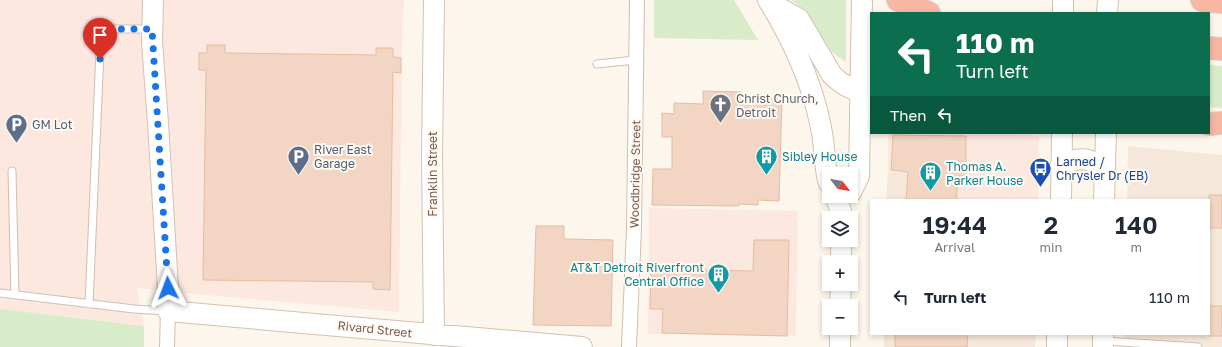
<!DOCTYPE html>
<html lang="en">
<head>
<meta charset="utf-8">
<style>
  body { margin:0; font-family:"Golos Text",sans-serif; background:#f2f2f3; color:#1f2937; height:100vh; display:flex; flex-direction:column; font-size:15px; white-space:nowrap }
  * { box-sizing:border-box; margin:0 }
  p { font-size:13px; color:#747a83 }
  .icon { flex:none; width:22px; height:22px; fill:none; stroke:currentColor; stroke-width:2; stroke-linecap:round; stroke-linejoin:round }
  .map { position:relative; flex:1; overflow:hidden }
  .side { position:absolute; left:870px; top:199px; width:340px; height:136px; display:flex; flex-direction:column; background:#fff; border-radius:0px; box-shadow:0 2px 6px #0003 }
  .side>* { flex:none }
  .guide { position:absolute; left:870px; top:12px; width:340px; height:122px; border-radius:0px; box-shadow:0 2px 6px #0003; background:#0b6e4f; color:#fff; overflow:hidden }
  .needle { width:26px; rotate:121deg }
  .buttons { position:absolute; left:822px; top:167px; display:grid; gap:8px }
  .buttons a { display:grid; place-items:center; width:36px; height:36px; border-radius:0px; background:#fff; box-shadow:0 2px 6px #0003; font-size:20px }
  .pin { position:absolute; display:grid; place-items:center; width:34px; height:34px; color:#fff; margin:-41px -17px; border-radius:50% 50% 50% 0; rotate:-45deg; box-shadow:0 0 4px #0007 }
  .pin .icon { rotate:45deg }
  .me { position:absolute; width:44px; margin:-22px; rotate:357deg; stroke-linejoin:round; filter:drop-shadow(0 0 3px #0008) }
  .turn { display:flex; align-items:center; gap:14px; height:84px; padding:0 20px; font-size:18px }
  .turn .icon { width:52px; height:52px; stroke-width:2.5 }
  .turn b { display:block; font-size:28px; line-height:34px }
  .then { display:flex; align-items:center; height:38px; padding:0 20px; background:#0003; gap:8px; font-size:15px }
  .eta { display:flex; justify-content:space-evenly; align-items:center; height:68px; text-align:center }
  .eta b { font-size:24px; font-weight:600; line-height:28px }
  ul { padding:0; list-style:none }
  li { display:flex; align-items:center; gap:12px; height:60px; padding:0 20px }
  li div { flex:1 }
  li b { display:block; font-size:15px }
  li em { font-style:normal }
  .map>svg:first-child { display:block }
  .residential { fill:#f5e8da }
  .commercial { fill:#fde8e0 }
  .green { fill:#d8ecc9 }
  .building { fill:#f3d5c3; stroke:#e6bba3 }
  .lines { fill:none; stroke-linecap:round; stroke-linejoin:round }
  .lane-casing { stroke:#d1beb0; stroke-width:9 }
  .street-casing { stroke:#d1beb0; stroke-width:16 }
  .secondary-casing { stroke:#d6c0b0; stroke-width:22 }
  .highway-casing { stroke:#dad1cd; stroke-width:24 }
  .lane { stroke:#fff; stroke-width:7 }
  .street { stroke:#fff; stroke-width:14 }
  .secondary { stroke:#fff; stroke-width:20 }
  .highway { stroke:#f7b7a3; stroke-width:22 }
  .route { stroke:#1a73e8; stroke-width:7; stroke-dasharray:0 12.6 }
  .labels { text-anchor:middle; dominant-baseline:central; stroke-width:4; stroke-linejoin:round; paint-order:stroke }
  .worship-label { font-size:12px; fill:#5b616d; stroke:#fffaf3; text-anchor:start }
  .service-label { font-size:12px; fill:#4e5e75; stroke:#fffaf3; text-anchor:start }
  .culture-label { font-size:12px; fill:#0d838f; stroke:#fffaf3; text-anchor:start }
  .transit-label { font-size:12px; fill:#164399; stroke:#fffaf3; text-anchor:start }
  .street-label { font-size:12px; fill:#7a5c4d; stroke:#fffaf3 }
</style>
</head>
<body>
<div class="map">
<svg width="1222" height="347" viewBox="0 0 1222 347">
  <rect width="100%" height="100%" fill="#fdf6ec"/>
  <path class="residential" d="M 1128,146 L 1222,155 L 1222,347 L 1125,347 L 1125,334 L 1209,334 L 1209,200 L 1127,200 Z
    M 888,172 L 961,177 L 959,200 L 886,200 Z
    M 884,334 L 1036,334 L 1035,347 L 884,347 Z"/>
  <path class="commercial" d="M 0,0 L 404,0 L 402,42 L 399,312 L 195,294 L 137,288 L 144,326 L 0,309 Z
    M 888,133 L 1007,133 L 1039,136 L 1038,200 L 959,200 L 961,177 L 888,172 Z
    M 649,208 L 798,211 L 796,336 L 648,334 Z"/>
  <path class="green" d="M 654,0 L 734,0 L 758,40 L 654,38 Z
    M 792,0 L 846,0 L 846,62 L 826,48 L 801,8 Z
    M 1209,65 L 1222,66 L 1222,108 L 1209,107 Z
    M 0,309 L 144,326 L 144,347 L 0,347 Z"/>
  <path class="building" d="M 207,45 L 225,45 L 225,53 L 376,55 L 376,48 L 393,48 L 393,57 L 401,58 L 401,73 L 393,72 L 390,290 L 373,289 L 373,282 L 203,280 L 206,70 L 199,70 L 199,53 L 207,53 Z
    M 703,91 L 742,92 L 742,97 L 782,98 L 779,201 L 758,200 L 758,205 L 739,204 L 739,206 L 652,205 L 653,169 L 672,169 L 672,137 L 662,137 L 662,113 L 674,114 L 674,103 L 703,104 Z
    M 893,135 L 966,136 L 966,176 L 958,176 L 956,200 L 906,200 L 908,172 L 891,170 Z
    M 1209,195 L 1222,195 L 1222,228 L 1210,228 L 1209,226 Z
    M 536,226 L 564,226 L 564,239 L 613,240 L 611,326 L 533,325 Z
    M 754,240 L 789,240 L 787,336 L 662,333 L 663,309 L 650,309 L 651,269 L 753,271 Z
    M 1209,306 L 1222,306 L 1222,336 L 1209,336 Z
    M 895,334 L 968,334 L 967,347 L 895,347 Z"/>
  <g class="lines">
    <defs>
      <path id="lane" d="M 597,64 L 636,60
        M 12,171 L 15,295
        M 0,293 L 134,309 L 167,311
        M 89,304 L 101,29 L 152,29
        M 1105,341 L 1198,347"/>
      <path id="street" d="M 167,347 L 168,311
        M 629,347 L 634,228 L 637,0"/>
      <path id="secondary" d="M 153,0 L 152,42 L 158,123 L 168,288 L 168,311 C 306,323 444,336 582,347
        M 768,0 C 792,39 811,79 820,123 C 823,135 824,147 825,159 C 826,168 826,175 829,183
        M 769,2 L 799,19 L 832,75 C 843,86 856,92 871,94
        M 1063,13 L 1063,0
        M 1107,13 L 1108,0
        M 1061,164 C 1081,157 1087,157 1105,168
        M 851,192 L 859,176 L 862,0
        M 835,196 L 841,211 L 841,218
        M 1061,200 L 1062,133
        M 1104,200 L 1106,133
        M 841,262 L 841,240
        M 840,306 L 841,284
        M 434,335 L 432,155 L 434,0
        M 840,347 L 840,328
        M 1057,347 L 1057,334
        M 1103,347 L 1103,334"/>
      <path id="highway" d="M 898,0 L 929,13
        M 1202,0 L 1222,2
        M 1209,48 L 1222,49
        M 1209,124 L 1222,123"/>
    </defs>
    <use href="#lane" class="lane-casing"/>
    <use href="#street" class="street-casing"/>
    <use href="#secondary" class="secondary-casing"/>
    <use href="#highway" class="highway-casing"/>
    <use href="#lane" class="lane"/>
    <use href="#street" class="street"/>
    <use href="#secondary" class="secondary"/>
    <use href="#highway" class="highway"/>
  </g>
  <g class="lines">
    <path class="route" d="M 100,59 L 101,29 L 152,29 L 168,288"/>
  </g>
  <defs>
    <symbol id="church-pin" viewBox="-11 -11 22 30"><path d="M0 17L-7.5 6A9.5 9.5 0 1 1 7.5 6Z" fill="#6b7280" stroke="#fffaf3"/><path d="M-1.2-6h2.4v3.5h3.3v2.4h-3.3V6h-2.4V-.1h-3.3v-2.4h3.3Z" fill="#fff"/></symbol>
    <symbol id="parking-pin" viewBox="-11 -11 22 30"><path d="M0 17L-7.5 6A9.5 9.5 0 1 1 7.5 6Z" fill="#5c6f8a" stroke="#fffaf3"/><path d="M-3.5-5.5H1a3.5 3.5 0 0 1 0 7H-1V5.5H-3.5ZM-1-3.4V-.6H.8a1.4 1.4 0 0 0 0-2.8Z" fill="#fff"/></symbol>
    <symbol id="building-pin" viewBox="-11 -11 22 30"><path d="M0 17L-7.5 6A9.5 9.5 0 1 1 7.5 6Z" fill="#0f9aa8" stroke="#fffaf3"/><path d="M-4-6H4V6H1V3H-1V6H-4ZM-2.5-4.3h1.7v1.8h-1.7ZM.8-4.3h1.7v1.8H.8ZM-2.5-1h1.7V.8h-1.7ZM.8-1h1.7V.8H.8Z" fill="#fff"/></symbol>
    <symbol id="bus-pin" viewBox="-11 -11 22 30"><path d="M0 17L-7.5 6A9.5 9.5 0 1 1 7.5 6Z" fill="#1a4fb4" stroke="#fffaf3"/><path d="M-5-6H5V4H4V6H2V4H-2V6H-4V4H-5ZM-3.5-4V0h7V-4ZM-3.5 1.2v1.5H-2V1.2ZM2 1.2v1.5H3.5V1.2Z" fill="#fff"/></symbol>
  </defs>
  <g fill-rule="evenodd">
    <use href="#church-pin" x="708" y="92" width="25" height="34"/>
    <use href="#parking-pin" x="4" y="112" width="25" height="34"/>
    <use href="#parking-pin" x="286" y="144" width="25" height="34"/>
    <use href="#building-pin" x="754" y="144" width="25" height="34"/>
    <use href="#bus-pin" x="1028" y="156" width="25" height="34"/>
    <use href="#building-pin" x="918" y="160" width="25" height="34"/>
    <use href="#building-pin" x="706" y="262" width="25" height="34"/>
  </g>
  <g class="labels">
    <g class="worship-label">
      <text x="736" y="98">Christ Church,<tspan x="736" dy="14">Detroit</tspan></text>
    </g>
    <g class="service-label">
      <text x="32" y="124">GM Lot</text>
      <text x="314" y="149">River East<tspan x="314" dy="14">Garage</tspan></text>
    </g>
    <g class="culture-label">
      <text x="782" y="156">Sibley House</text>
      <text x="946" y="166">Thomas A.<tspan x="946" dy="14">Parker House</tspan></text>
      <text x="704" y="267" text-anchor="end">AT&amp;T Detroit Riverfront<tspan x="704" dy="14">Central Office</tspan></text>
    </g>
    <g class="transit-label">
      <text x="1056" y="161">Larned /<tspan x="1056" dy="14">Chrysler Dr (EB)</tspan></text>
    </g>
    <g class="street-label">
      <text transform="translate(432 174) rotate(-90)">Franklin Street</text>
      <text transform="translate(635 174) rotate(-89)">Woodbridge Street</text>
      <text transform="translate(375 329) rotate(6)">Rivard Street</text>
    </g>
  </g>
</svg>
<div class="buttons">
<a><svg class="needle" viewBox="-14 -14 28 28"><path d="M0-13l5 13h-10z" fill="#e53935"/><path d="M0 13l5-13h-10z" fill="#747a83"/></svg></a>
<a><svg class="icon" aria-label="layers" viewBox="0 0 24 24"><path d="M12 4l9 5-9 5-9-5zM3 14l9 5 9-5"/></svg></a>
<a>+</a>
<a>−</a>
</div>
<div class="pin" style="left:100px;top:59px;background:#d93025"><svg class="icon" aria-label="arrive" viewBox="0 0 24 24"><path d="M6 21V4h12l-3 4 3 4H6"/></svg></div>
<svg class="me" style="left:168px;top:288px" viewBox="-20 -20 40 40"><path d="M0-17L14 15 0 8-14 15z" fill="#1a73e8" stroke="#fff" stroke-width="4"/></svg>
<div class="guide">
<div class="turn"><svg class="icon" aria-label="left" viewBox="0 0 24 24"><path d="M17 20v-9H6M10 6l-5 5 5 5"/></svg><div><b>110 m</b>Turn left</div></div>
<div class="then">Then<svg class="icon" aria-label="left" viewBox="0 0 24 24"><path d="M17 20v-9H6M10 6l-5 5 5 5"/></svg></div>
</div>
<section class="side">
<div class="eta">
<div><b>19:44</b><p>Arrival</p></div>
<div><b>2</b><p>min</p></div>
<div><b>140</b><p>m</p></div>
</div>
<ul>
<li><svg class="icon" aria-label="left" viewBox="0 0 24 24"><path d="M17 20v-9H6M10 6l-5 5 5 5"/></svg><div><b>Turn left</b></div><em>110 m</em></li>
</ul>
</section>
</div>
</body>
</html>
